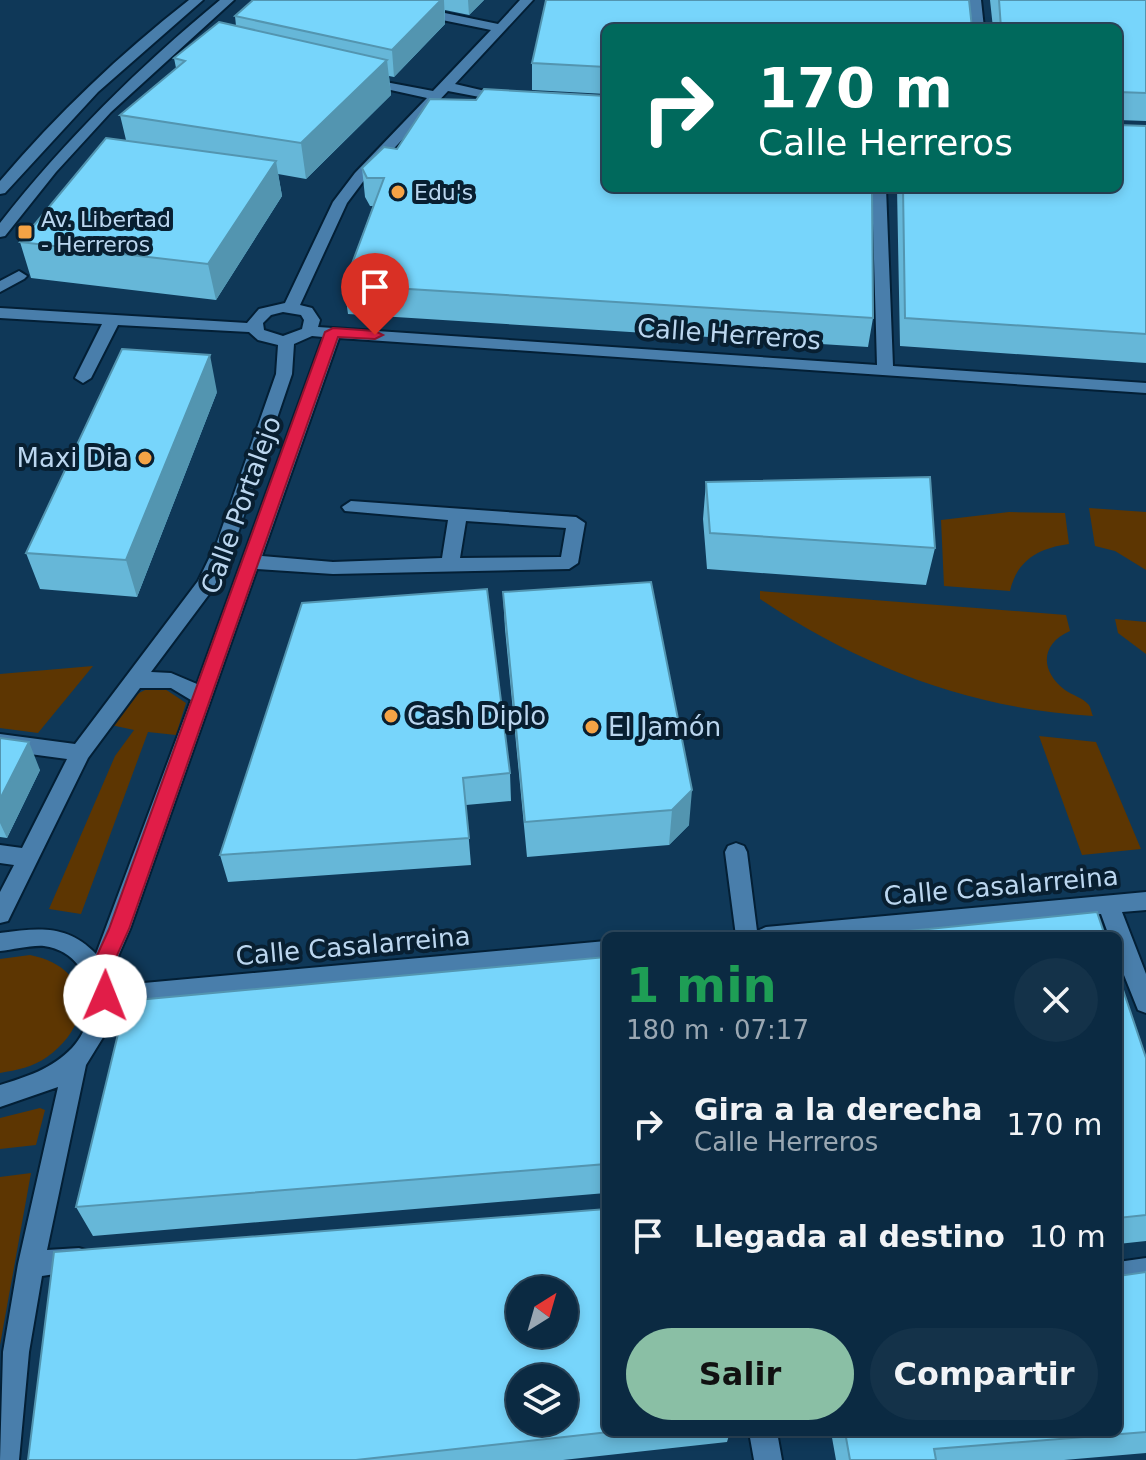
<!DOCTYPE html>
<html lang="es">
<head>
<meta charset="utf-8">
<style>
  body { margin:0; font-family:"DejaVu Sans",sans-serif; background:#143249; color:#f1f3f6; height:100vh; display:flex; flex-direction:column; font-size:30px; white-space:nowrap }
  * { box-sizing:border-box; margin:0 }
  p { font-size:26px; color:#9aa7b2 }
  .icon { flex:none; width:44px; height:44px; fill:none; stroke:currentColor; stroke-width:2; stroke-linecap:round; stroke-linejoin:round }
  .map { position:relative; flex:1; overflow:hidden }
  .drawer { position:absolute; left:602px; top:932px; width:520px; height:504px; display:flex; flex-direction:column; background:#0b2a42; border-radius:12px; box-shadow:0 4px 12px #0003,0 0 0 2px #2b465b }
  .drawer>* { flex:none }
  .top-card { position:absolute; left:602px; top:24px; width:520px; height:168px; border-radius:12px; box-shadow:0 4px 12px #0003,0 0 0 2px #2b465b; background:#00695c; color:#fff; overflow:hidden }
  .needle { width:52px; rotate:37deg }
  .fabs { position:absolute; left:506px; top:1276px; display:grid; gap:16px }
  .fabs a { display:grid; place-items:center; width:72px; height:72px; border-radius:50%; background:#0b2a42; box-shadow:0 4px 12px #0003,0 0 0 2px #2b465b; font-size:40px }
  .pin { position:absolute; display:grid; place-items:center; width:68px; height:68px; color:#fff; margin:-82px -34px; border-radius:50% 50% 50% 0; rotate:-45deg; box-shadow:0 0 8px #0007 }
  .pin .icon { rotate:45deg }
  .me { position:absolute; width:88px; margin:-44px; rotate:1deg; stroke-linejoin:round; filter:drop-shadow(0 0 6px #0008) }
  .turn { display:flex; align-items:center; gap:28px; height:168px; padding:0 24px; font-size:36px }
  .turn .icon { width:104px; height:104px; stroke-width:2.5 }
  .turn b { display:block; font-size:56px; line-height:68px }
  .round { display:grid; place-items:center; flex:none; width:84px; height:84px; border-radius:42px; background:#143249 }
  .head { display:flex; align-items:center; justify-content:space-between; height:136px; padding:0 24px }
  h1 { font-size:48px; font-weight:700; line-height:60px; color:#1e9e55 }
  .primary-button { display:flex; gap:16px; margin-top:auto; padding:16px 24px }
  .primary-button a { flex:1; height:92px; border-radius:48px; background:#8abfa5; color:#111; font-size:32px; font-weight:700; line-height:92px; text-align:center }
  .primary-button a+a { background:#143249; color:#f1f3f6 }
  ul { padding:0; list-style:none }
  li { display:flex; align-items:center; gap:24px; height:112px; padding:0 24px }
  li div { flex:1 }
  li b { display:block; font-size:30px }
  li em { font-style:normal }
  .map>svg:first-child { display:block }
  .green { fill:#5d3602 }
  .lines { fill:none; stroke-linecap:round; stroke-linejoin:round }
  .minor-casing { stroke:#031f35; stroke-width:4 }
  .minor { fill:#497eab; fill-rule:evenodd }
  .wall { fill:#66b7d8 }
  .shaded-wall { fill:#5395b0 }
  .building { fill:#77d5fb; stroke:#5395b0; stroke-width:2; fill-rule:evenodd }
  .route { fill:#e11d48; stroke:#92132f; stroke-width:2 }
  .poi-dot { fill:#f5a345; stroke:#081f31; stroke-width:3 }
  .labels { text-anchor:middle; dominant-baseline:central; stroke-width:8; stroke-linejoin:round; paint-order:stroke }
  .far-poi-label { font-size:22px; fill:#bbd6ef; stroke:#081f31; text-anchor:start }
  .street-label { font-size:26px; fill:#bbd6ef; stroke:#081f31 }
  .poi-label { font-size:26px; fill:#bbd6ef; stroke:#081f31; text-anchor:start }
</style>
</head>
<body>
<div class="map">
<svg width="1146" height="1460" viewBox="0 0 1146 1460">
  <rect width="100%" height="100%" fill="#0f3858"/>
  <path class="green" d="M 1089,508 L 1146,512 L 1146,570 L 1115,551 L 1095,546 Z
    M 1009,512 L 1065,513 L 1069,544 C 1039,548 1017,560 1010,591 L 944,586 L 941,520 Z
    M 760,591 L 1066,615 L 1070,631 C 1040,644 1040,671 1065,690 C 1072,695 1083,698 1088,704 C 1091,707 1091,712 1093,716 C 971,709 861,667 760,599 Z
    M 1115,619 L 1146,622 L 1146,654 L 1118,633 Z
    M 93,666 L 38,733 L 0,728 L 0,674 Z
    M 147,689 L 165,689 L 186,703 L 176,735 L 148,732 L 81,914 L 49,909 L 115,756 L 134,730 L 111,725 L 135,695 Z
    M 1039,736 L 1096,742 L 1141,849 L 1082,855 Z
    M 30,955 C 92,967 95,1023 47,1057 C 33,1067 17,1070 0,1073 L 0,959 Z
    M 40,1108 L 45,1110 L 36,1145 L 0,1149 L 0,1118 Z
    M 31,1173 L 0,1345 L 0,1177 Z"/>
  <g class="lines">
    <defs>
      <path id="minor" d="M 189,0 L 203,0 L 98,92 L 5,193 L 0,194 L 0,181 C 57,114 120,54 189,0 Z
        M 220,0 L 234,0 L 111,112 L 56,172 L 5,236 L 0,237 L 0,223 C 65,140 139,67 220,0 Z
        M 389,0 L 403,0 L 411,6 L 498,24 L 520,0 L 533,0 L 455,84 L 511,97 L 511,103 L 448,91 L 365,179 L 347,203 L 300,305 L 312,308 L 320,320 L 318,327 L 877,365 L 872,188 L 886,188 L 893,366 L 1146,383 L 1146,393 L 339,338 L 262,556 L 333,562 L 442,558 L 448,520 L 345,511 L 342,507 L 351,501 L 576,517 L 585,523 L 578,563 L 569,569 L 333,574 L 257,569 L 130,929 L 109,977 L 111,986 L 606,941 L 606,961 L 113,1005 L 110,1026 L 86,1065 L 47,1250 L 79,1248 L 88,1251 L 92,1260 L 88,1269 L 42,1276 L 29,1352 L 19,1460 L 0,1460 L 3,1352 L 18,1264 L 58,1087 L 0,1107 L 0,1085 C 26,1077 52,1069 72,1048 C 103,1015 94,953 44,946 C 30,945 13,950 0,951 L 0,933 C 39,928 67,924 96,954 L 191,700 L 171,688 L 140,688 L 88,758 L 8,921 L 0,923 L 0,892 L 14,865 L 0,863 L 0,845 L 22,848 L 67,759 L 0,750 L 0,734 L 75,744 L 198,581 L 217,542 L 276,374 L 278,345 L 258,340 L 249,332 L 118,325 L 91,378 L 83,383 L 75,378 L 102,324 L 0,318 L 0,308 L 247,323 L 259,309 L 285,303 L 333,202 L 355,173 L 427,98 L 359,83 L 359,77 L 433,91 L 491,30 L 403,12 ZM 283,312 L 301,315 L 304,320 L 302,329 L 283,336 L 264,330 L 263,323 L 271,315 ZM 312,336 L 323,337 L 197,684 L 171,673 L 151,672 L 213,589 L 235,542 L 292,374 L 294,344 ZM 466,521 L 566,528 L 561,557 L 460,558 Z
        M 969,0 L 981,0 L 984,28 L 972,28 Z
        M 19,271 L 27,276 L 24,279 L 0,292 L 0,281 Z
        M 736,843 L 744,846 L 747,852 L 757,931 L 766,927 L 1146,892 L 1146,910 L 1122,912 L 1146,974 L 1146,1013 L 1138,1010 L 1118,960 L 1118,936 L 1109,936 L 1101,914 L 867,936 L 736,936 L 725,852 L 728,846 Z
        M 1146,1258 L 1146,1284 L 1118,1288 L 1118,1262 Z
        M 749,1432 L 777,1432 L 782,1460 L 754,1460 Z"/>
    </defs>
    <use href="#minor" class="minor-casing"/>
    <use href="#minor" class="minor"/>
  </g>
  <path class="wall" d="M 253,0 L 484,0 L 469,15 L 445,10 L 445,24 L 394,77 L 389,76 L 391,95 L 306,179 L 278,174 L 282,196 L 216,300 L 31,278 L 20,242 L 126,140 L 120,115 L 176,68 L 174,58 L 236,26 L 235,16 Z
    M 990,0 L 1146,0 L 1146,121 L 1118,120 L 1118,28 L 993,28 Z
    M 606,28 L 606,94 L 532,90 L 532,63 Z
    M 1146,126 L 1146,363 L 900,346 L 897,188 L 1118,188 Z
    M 362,168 L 873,318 L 868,347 L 348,314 L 344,285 L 373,206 L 370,206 L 365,197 Z
    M 217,392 L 137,597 L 40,589 L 26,553 Z
    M 706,482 L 935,548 L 926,585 L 707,569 L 703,519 Z
    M 503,592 L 689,825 L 669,845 L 527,857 L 505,629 Z
    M 302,603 L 510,773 L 511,801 L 466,805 L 471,865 L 228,882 L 220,855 Z
    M 0,738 L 40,770 L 7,838 L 0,837 Z
    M 606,957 L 606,1193 L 93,1236 L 76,1207 Z
    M 1118,975 L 1146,1058 L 1146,1241 L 1118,1244 Z
    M 1146,1272 L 1146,1453 L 1064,1460 L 836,1460 L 831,1432 L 1118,1432 Z
    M 606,1432 L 730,1432 L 727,1442 L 563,1460 L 28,1460 Z"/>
  <path class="shaded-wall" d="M 441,0 L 444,0 L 445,24 L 394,77 L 392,50 Z
    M 468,0 L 484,0 L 469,15 Z
    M 387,60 L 391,95 L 306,179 L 301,143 Z
    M 276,161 L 282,196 L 216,300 L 208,264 Z
    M 210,355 L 217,392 L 137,597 L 126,560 Z
    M 29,742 L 40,770 L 7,838 L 0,823 L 0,799 Z
    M 692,790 L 689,825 L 669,845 L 672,810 Z"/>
  <path class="building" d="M 253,0 L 441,0 L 392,50 L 235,16 Z
    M 546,0 L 969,0 L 972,28 L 606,28 L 606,67 L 532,63 Z
    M 999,0 L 1146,0 L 1146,93 L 1118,92 L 1118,28 L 1001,28 Z
    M 219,22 L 387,60 L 301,143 L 120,115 L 185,61 L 174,58 Z
    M 484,89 L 606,96 L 606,188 L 872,188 L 873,318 L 344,285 L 384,178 L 367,178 L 362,168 L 384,147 L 397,149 L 430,99 L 476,100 Z
    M 1118,125 L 1146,126 L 1146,334 L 905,318 L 903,188 L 1118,188 Z
    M 106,138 L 276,161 L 208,264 L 20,242 Z
    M 122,349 L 210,355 L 126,560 L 26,553 Z
    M 930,477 L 935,548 L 710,533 L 706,482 Z
    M 651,582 L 692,790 L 672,810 L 525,822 L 503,592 Z
    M 487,589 L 510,773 L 463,778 L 469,838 L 220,855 L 302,603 Z
    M 0,738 L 29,742 L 0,799 Z
    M 1097,912 L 1105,936 L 859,936 Z
    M 606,957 L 606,1164 L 76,1207 L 126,1001 Z
    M 1118,975 L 1146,1058 L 1146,1215 L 1118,1218 Z
    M 606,1209 L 606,1432 L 609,1432 L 356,1460 L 28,1460 L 54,1252 ZM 520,1290 L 564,1290 L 564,1334 L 520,1334 ZM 520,1378 L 564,1378 L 564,1422 L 520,1422 Z
    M 1146,1272 L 1146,1432 L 934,1449 L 936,1460 L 850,1460 L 845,1432 L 1118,1432 L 1118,1276 Z"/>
  <path class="route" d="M 333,328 L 375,331 L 383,335 L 375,339 L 338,337 L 129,929 L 109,973 L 115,996 L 112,1003 L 105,1005 L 97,1003 L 89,973 L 109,929 L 325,332 Z"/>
  <g class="poi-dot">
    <circle cx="398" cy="192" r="8"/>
    <rect x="17" y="224" width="16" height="16" rx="4"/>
    <circle cx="145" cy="458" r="8"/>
    <circle cx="391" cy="716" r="8"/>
    <circle cx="592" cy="727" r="8"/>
  </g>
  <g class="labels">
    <g class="far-poi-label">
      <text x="414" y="192">Edu's</text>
      <text x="41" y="219">Av. Libertad<tspan x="41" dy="25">- Herreros</tspan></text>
    </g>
    <g class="street-label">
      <text transform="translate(729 334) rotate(4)">Calle Herreros</text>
      <text transform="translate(241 505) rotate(-70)">Calle Portalejo</text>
      <text transform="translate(1001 886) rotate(-5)">Calle Casalarreina</text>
      <text transform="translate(353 946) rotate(-5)">Calle Casalarreina</text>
    </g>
    <g class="poi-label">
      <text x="129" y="458" text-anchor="end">Maxi Dia</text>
      <text x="407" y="716">Cash Diplo</text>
      <text x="608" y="727">El Jamón</text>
    </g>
  </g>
</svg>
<div class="fabs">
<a><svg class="needle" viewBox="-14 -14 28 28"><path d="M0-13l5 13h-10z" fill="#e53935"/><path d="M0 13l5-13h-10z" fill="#9aa7b2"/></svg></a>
<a><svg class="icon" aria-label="layers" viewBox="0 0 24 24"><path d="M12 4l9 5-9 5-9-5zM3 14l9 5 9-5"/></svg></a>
</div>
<div class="pin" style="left:375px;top:335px;background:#d93025"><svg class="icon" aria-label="arrive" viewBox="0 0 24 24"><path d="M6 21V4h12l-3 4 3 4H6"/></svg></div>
<svg class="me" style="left:105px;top:996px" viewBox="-20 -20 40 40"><circle r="19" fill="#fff"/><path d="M0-13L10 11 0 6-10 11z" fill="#e11d48"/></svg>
<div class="top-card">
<div class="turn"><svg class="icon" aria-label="right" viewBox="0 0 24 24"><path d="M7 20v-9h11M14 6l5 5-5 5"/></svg><div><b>170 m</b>Calle Herreros</div></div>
</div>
<section class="drawer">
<div class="head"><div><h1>1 min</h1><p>180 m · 07:17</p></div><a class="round"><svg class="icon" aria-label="close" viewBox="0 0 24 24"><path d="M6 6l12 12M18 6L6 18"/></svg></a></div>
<ul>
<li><svg class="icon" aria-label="right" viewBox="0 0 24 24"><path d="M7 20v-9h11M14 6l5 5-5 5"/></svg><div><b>Gira a la derecha</b><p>Calle Herreros</p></div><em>170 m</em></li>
<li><svg class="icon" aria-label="arrive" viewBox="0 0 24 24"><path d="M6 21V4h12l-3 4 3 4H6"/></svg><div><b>Llegada al destino</b></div><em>10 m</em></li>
</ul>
<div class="primary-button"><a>Salir</a><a>Compartir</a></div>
</section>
</div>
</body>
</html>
